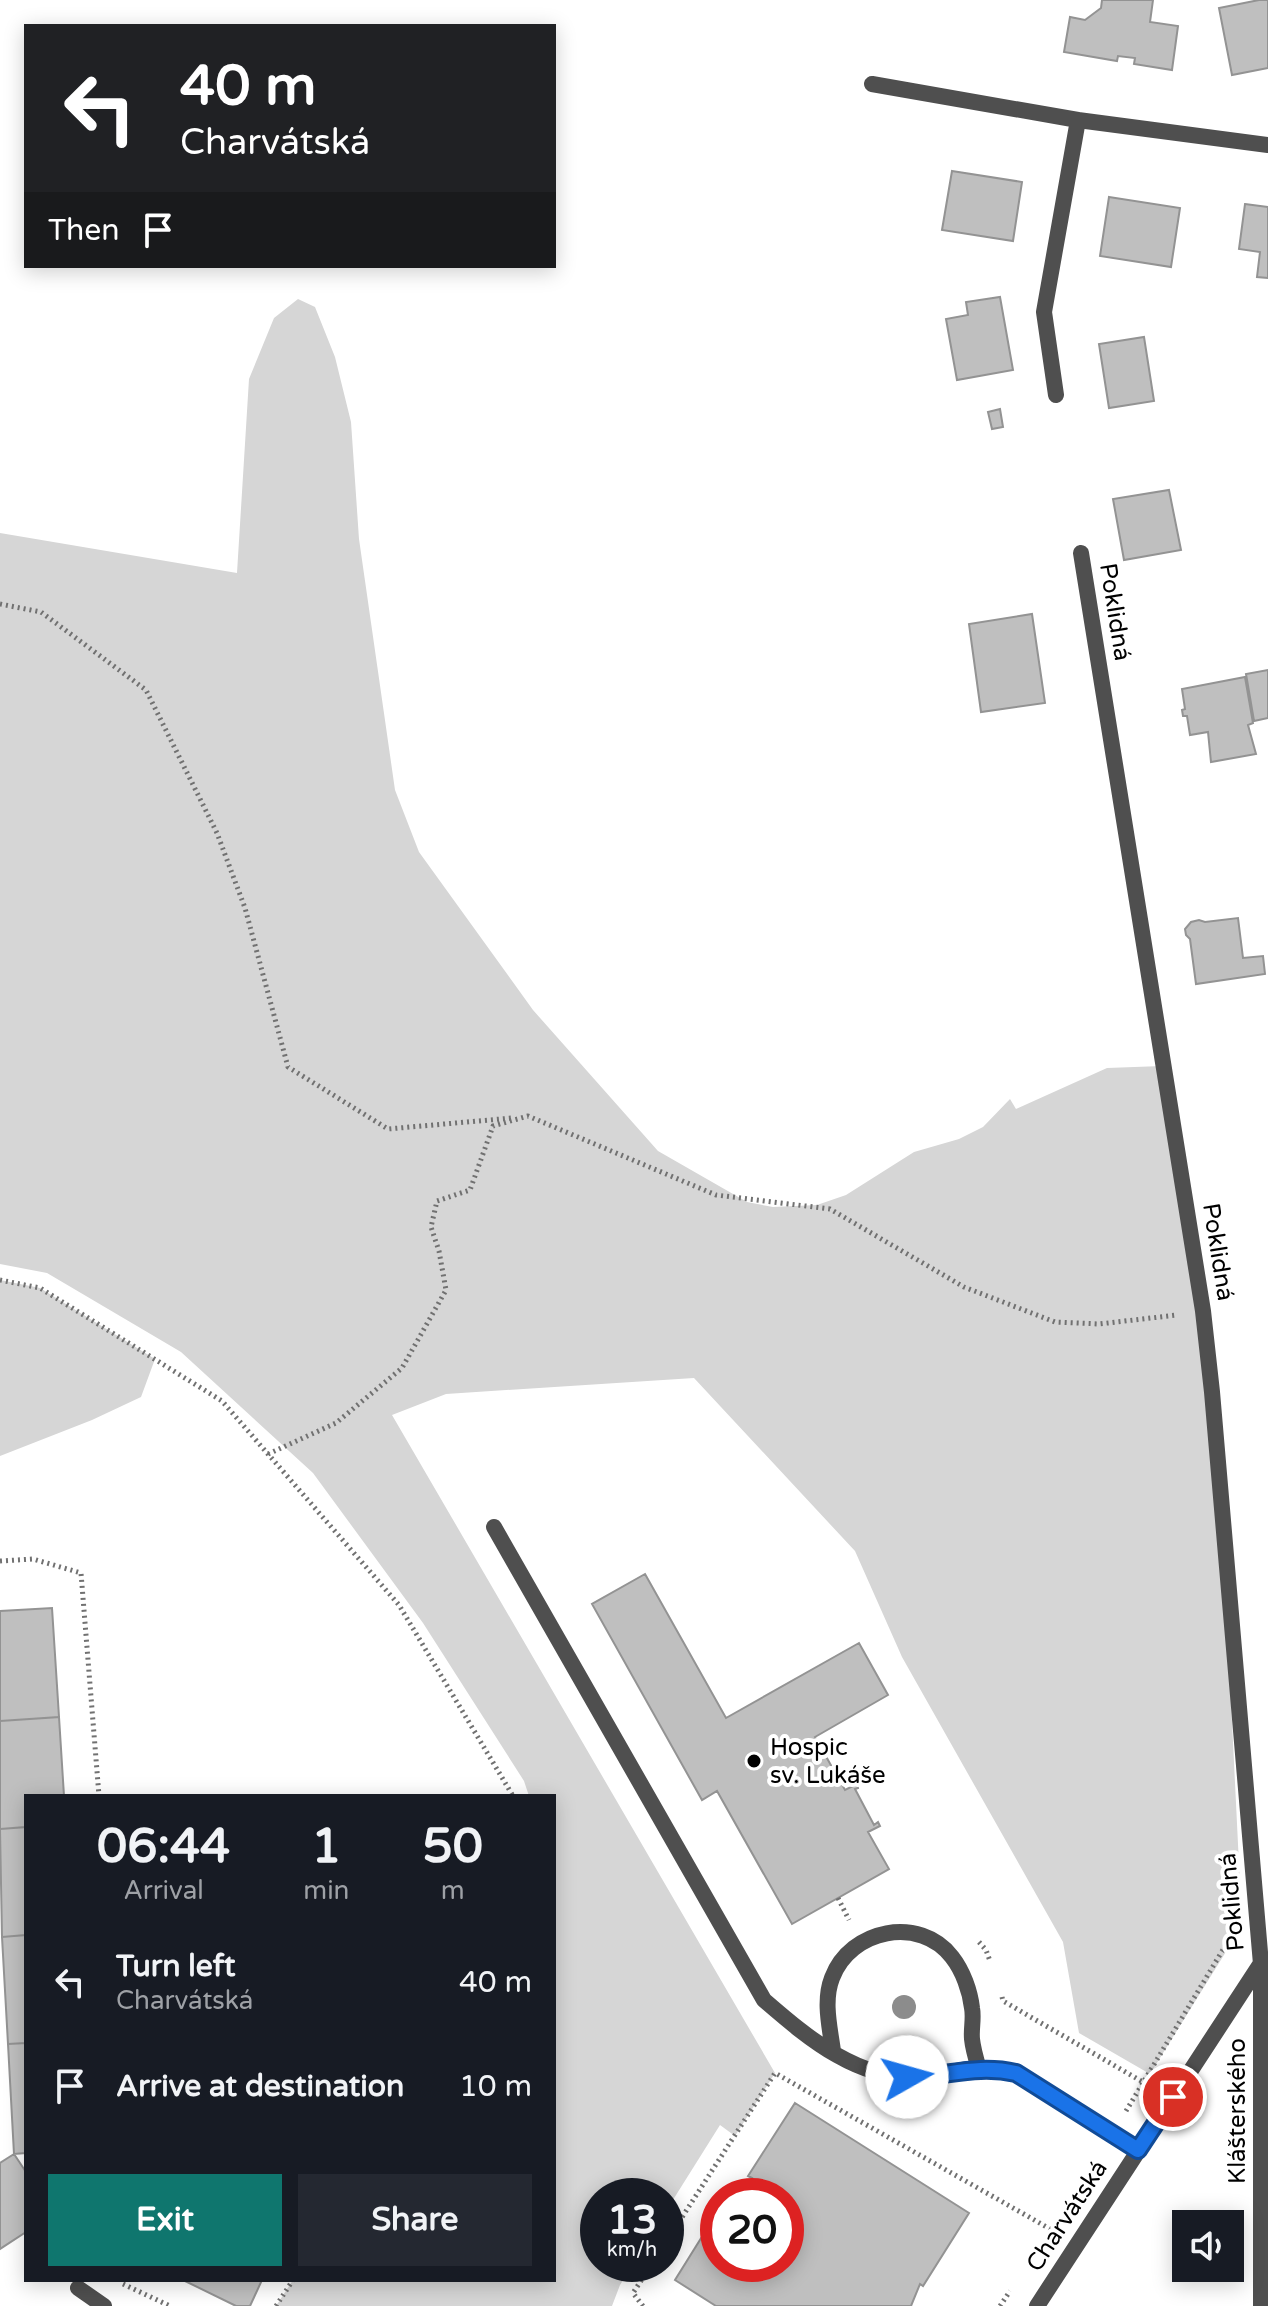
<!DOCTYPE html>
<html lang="en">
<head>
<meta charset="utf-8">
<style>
  body { margin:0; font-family:"Varela Round",sans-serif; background:#242831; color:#f1f3f6; height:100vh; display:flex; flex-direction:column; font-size:30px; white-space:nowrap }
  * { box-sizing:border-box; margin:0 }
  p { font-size:26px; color:#9ea1a6 }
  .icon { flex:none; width:44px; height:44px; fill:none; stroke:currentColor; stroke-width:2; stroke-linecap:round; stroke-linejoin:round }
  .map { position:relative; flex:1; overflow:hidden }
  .drawer { position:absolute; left:24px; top:1794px; width:532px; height:488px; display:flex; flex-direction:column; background:#171b24; border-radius:0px; box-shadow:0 4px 20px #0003 }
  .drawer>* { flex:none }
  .guide { position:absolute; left:24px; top:24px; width:532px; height:244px; border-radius:0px; box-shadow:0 4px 20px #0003; background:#202124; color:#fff; overflow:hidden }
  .controls { position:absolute; left:1172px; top:2210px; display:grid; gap:16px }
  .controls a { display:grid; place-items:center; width:72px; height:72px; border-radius:0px; background:#171b24; box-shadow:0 4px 20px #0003; font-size:40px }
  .speed { position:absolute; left:580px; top:2178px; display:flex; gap:16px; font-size:40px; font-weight:700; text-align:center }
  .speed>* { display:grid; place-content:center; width:104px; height:104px; border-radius:50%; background:#171b24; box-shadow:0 4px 20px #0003; line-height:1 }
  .speed small { font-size:20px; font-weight:400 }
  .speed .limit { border:12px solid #d22; background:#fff; color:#111 }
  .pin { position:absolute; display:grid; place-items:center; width:68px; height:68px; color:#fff; margin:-34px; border:4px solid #fff; border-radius:50%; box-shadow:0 2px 8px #0007 }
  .me { position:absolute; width:88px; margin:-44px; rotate:83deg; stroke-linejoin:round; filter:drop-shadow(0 0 6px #0008) }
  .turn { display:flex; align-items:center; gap:28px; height:168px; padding:0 24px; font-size:36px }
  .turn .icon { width:104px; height:104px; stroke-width:2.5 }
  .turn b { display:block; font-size:56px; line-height:68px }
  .then { display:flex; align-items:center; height:76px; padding:0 24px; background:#0003; gap:16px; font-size:30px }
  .eta { display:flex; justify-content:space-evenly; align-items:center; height:136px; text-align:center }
  .eta b { font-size:48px; font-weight:700; line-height:56px }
  .primary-button { display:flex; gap:16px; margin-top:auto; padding:16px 24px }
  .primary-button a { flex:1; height:92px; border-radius:0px; background:#0f766e; color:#fff; font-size:32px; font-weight:700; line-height:92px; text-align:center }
  .primary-button a+a { background:#242831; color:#f1f3f6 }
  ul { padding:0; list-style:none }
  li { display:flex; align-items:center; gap:24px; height:104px; padding:0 24px }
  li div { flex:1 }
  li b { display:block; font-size:30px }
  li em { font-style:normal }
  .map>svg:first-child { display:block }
  .green { fill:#d6d6d6 }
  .building { fill:#bfbfbf; stroke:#939393; stroke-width:2 }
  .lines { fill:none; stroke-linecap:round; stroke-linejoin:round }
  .path { stroke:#717171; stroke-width:5; stroke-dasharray:2 4; stroke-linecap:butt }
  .service { stroke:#4f4f4f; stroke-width:16 }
  .minor { stroke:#4f4f4f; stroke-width:16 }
  .tree { fill:#8c8c8c }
  .route-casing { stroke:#114b97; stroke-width:20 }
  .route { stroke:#1a73e8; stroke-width:14 }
  .poi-dot { fill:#000; stroke:#fff; stroke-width:3 }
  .labels { text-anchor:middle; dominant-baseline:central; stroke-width:8; stroke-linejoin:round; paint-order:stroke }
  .street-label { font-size:24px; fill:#000; stroke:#fff }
  .poi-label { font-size:24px; fill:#000; stroke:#fff; text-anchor:start }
</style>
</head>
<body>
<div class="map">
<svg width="1268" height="2306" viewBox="0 0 1268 2306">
  <rect width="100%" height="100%" fill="#fff"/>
  <path class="green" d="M 298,299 L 315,307 L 335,357 L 351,422 L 359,539 L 395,790 L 419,852 L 533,1010 L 658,1151 L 747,1202 L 773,1207 L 817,1205 L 846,1195 L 914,1152 L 959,1139 L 983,1127 L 1010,1099 L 1016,1109 L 1107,1068 L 1162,1066 L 1214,1353 L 1242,1926 L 1150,2074 L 1079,2033 L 1063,1942 L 902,1657 L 855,1551 L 694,1378 L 446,1394 L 392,1415 L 775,2073 L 735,2136 L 720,2125 L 666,2211 L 666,2196 L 598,2196 L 598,2264 L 633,2264 L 620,2285 L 612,2306 L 276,2306 L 293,2280 L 554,2280 L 554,1796 L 529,1796 L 524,1781 L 423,1623 L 313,1473 L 181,1352 L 47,1273 L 0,1264 L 0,533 L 237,573 L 249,379 L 274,318 Z
    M 0,1280 L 40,1288 L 155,1359 L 141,1397 L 92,1420 L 0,1456 Z"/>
  <path class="building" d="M 1102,0 L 1153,0 L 1150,22 L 1178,26 L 1172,70 L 1134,64 L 1135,58 L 1118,56 L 1117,61 L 1064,52 L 1070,17 L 1085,20 L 1101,8 Z
    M 1259,0 L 1268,0 L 1268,68 L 1232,75 L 1219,8 Z
    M 952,171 L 1022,182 L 1013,241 L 942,230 Z
    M 1109,197 L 1180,208 L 1171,267 L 1100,256 Z
    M 1245,204 L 1268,207 L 1268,278 L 1257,277 L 1260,252 L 1239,249 Z
    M 1000,297 L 1013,370 L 957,380 L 946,319 L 968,315 L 966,302 Z
    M 1144,337 L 1154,401 L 1109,408 L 1099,344 Z
    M 1000,409 L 1003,427 L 992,429 L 988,412 Z
    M 1169,490 L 1181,550 L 1124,560 L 1113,499 Z
    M 1032,614 L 1045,703 L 981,712 L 969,624 Z
    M 1268,670 L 1268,718 L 1254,721 L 1246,674 Z
    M 1245,677 L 1253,723 L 1248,725 L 1256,754 L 1211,762 L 1208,732 L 1190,735 L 1187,716 L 1183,716 L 1182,710 L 1185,709 L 1182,689 Z
    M 1238,918 L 1243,958 L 1263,956 L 1265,974 L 1196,984 L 1190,939 L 1186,935 L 1185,929 L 1191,922 L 1199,920 L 1205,922 Z
    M 645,1574 L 726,1718 L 859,1643 L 888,1695 L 815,1737 L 845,1790 L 857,1784 L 858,1788 L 855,1789 L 874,1825 L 878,1822 L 880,1826 L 868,1832 L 889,1869 L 792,1924 L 717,1791 L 702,1800 L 592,1604 Z
    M 52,1608 L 59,1717 L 0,1721 L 0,1611 Z
    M 59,1717 L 64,1796 L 26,1796 L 26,1827 L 0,1829 L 0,1721 Z
    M 26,1827 L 26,1935 L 2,1937 L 0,1829 Z
    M 26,1935 L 26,2043 L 8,2044 L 2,1937 Z
    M 26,2043 L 26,2153 L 14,2154 L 8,2044 Z
    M 795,2103 L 969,2213 L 923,2286 L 920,2284 L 911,2306 L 716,2306 L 675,2280 L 718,2211 L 718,2264 L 786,2264 L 786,2196 L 727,2196 L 736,2183 L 745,2189 L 752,2178 L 748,2176 Z
    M 14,2154 L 26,2172 L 26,2232 L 0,2249 L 0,2163 Z
    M 183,2280 L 262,2280 L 250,2306 L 236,2306 Z"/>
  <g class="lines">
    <path class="path" d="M 0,604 L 41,612 L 146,690 L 217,833 L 245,908 L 288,1067 L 388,1129 L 512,1118
      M 0,1280 L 40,1288 L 222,1401 L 399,1605 L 513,1796
      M 268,1454 L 336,1423 L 402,1368 L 446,1290 L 439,1251 L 431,1227 L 437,1201 L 470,1190 L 493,1126 L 528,1116 L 716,1195 L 830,1209 L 964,1287 L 1055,1322 L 1099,1324 L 1177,1315
      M 0,1561 L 33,1559 L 81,1573 L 99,1796
      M 838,1898 L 849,1920
      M 979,1942 L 986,1950 L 990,1961
      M 1002,1997 L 1003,2001 L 1143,2082
      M 1126,2111 L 1230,1938
      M 666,2242 L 775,2073 L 1052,2230
      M 123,2284 L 170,2306
      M 276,2306 L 293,2280
      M 643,2306 L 633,2293 L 652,2264
      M 1000,2306 L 1010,2291"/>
    <path class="service" d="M 494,1527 L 764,2000 C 809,2039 861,2083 925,2077 C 935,2076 945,2073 955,2071 C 975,2067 996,2069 1016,2073 L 1138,2150
      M 833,2051 C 830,2028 823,2001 832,1978 C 850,1929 920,1915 952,1957 C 963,1971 970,1991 972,2008 C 974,2018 971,2029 972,2039 C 973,2049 976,2059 979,2069"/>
    <path class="minor" d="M 872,84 L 1078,120 L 1268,145
      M 1056,395 L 1044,312 L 1078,120
      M 1081,553 L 1203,1311 L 1212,1392 L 1261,1964 L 1261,2306
      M 78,2288 L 104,2306
      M 1037,2306 L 1261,1963"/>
  </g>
  <circle class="tree" cx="904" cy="2007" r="12"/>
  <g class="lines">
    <defs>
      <path id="route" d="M 907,2077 C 945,2077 976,2064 1016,2073 L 1138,2150 L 1173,2097"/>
    </defs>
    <use href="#route" class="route-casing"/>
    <use href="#route" class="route"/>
  </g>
  <circle class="poi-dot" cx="754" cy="1761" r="8"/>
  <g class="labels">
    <g class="street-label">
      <text transform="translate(1115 612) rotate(81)">Poklidná</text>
      <text transform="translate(1218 1252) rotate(81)">Poklidná</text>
      <text transform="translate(1232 1902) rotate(-95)">Poklidná</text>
      <text transform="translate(1237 2111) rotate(-90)">Klášterského</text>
      <text transform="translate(1067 2216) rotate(-57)">Charvátská</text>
    </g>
    <g class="poi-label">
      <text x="770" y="1747">Hospic<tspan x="770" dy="28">sv. Lukáše</tspan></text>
    </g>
  </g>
</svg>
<div class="controls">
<a><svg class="icon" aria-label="sound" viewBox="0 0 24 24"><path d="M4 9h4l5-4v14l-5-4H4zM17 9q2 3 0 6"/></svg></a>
</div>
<div class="speed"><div>13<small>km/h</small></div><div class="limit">20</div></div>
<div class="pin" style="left:1173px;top:2097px;background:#d93025"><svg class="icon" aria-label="arrive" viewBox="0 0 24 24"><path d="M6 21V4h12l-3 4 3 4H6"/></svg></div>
<svg class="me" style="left:907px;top:2077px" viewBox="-20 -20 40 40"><circle r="19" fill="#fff"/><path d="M0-13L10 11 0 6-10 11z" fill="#1a73e8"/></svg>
<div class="guide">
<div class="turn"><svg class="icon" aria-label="left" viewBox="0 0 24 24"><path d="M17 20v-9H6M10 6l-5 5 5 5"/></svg><div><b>40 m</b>Charvátská</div></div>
<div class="then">Then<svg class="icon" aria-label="arrive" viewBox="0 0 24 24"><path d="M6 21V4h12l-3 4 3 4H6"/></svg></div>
</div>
<section class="drawer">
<div class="eta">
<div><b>06:44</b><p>Arrival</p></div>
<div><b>1</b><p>min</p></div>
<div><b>50</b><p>m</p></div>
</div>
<ul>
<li><svg class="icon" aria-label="left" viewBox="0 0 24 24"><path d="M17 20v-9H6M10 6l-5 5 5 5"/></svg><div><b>Turn left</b><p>Charvátská</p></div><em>40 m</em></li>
<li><svg class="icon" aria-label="arrive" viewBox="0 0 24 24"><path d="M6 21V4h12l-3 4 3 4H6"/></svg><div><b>Arrive at destination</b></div><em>10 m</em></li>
</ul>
<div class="primary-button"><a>Exit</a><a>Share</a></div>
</section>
</div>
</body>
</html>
